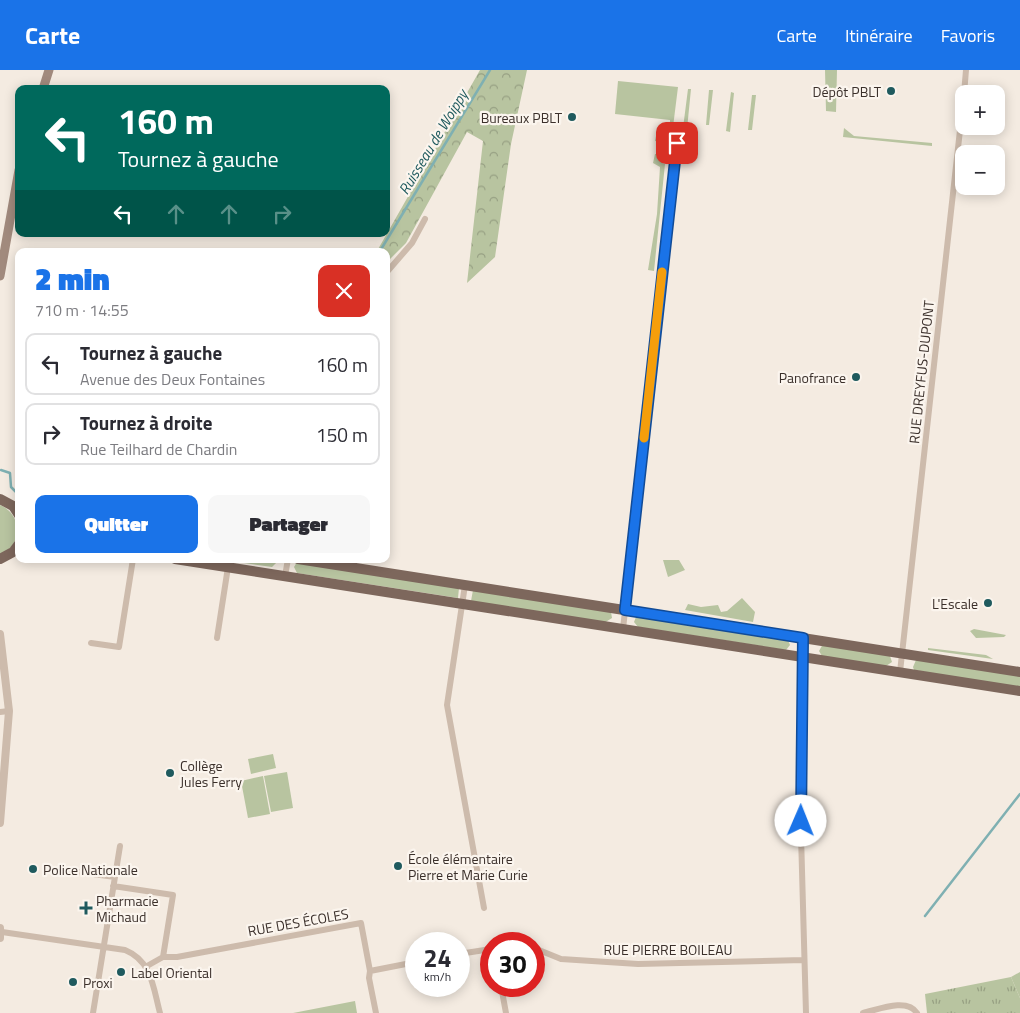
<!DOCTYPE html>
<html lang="fr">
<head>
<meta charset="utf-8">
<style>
  body { margin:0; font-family:"Titillium Web",sans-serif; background:#f7f7f7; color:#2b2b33; height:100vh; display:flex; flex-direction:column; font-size:19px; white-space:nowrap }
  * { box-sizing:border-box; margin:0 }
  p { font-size:16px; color:#7c7c81 }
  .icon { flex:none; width:28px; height:28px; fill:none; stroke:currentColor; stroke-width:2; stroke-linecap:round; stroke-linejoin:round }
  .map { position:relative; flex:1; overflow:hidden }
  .panel { position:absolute; left:15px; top:178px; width:375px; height:315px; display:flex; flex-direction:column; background:#fff; border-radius:10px; box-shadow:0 2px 12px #0003 }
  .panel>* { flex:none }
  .banner { position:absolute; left:15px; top:15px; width:375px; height:152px; border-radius:10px; box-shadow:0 2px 12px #0003; background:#00695c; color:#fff; overflow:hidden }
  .buttons { position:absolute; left:955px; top:15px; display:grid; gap:10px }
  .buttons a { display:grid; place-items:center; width:50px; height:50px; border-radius:10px; background:#fff; box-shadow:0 2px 12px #0003; font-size:25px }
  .speed { position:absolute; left:405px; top:862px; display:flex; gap:10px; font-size:25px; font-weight:700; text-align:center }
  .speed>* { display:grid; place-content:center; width:65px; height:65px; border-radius:50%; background:#fff; box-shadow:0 2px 12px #0003; line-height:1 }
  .speed small { font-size:12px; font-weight:400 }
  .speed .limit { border:8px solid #d22; background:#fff; color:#111 }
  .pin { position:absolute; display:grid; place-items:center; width:42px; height:42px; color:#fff; margin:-21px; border-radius:10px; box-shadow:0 2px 8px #0006 }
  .me { position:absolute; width:55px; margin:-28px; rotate:1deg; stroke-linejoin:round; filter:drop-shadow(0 0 4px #0008) }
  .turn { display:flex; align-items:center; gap:18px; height:105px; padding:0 20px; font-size:22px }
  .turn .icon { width:65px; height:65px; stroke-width:2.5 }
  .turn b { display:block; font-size:35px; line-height:42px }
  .lanes { display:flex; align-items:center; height:48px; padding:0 20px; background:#0003; justify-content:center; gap:25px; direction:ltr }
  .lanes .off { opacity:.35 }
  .round { display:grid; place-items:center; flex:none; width:52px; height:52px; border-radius:10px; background:#f7f7f7 }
  .summary { display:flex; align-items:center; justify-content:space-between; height:85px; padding:0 20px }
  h1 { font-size:30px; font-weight:800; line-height:38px; color:#1a73e8 }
  .button { display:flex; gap:10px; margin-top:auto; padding:10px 20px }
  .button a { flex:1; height:58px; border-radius:10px; background:#1a73e8; color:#fff; font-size:20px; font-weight:800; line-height:58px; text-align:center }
  .button a+a { background:#f7f7f7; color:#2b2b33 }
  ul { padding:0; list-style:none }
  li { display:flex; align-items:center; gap:15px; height:62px; margin:0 10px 8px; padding:0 10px; border:2px solid #e1e1e2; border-radius:10px }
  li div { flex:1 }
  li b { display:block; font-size:19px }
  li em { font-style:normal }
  header { display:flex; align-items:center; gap:30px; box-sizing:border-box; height:70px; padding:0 25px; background:#1a73e8; color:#fff }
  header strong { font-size:24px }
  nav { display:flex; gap:28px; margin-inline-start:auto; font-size:18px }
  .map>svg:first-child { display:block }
  .green { fill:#b8c4a0 }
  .forest { fill:url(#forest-crowns) }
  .park { fill:url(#park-tufts) }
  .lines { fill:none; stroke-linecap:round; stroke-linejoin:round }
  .stream { stroke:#7fb0b2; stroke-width:2.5 }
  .minor { stroke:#cdbbac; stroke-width:6 }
  .tertiary { stroke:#cdbbac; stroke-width:8 }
  .secondary { stroke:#a18a7d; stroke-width:9 }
  .primary { stroke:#7d675c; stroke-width:10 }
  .route-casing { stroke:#114b97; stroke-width:12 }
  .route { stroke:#1a73e8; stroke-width:9 }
  .slow { stroke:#f59e0b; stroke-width:9 }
  .poi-dot { fill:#1f5a5e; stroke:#fbf5ee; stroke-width:2 }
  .labels { text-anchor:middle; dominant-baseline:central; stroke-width:4.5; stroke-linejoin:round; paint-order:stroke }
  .poi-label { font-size:14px; fill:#3b302b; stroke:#fbf5ee; text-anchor:start }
  .street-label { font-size:14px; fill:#3b302b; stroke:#fbf5ee }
  .water-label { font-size:15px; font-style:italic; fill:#1f5a5e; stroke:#fbf5ee }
</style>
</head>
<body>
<header>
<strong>Carte</strong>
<nav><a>Carte</a><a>Itinéraire</a><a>Favoris</a></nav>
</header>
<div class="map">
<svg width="1020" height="943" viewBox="0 0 1020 943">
  <defs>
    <pattern id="forest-crowns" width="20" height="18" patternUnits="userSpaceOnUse" patternTransform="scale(1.25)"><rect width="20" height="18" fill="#b8c4a0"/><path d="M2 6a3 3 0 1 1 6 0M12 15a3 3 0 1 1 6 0" fill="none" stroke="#97a083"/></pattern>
    <pattern id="park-tufts" width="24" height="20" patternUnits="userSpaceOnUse" patternTransform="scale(1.25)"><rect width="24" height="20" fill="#b8c4a0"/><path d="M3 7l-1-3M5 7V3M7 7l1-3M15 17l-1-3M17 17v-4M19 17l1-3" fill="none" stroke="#97a083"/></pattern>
  </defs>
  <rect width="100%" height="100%" fill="#f4ebe1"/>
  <path class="green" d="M 825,0 L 837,0 L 836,42 L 826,41 Z
    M 618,11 L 678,17 L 673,57 L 670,57 L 670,50 L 615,44 Z
    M 688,19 L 691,19 L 687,59 L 683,58 Z
    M 709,20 L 713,20 L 709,55 L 706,55 Z
    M 731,22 L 734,23 L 730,62 L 726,61 Z
    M 752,25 L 756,25 L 752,60 L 748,60 Z
    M 844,58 L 854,66 L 932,73 L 932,76 L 843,67 Z
    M 656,66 L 664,67 L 668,71 L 666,88 L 663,88 L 662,93 L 665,94 L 654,201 L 648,200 L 657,144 L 660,97 L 653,93 L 655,84 L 660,84 L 661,72 L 655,71 Z
    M 0,435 C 22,444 24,476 0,484 Z
    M 217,489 L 274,489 L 277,492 L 272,497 Z
    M 663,490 L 679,490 L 685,500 L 668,507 Z
    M 297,492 L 459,518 L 458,528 L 297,503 L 294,497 Z
    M 473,520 L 611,542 L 612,548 L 604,553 L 471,531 Z
    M 742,528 L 755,542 L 753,552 L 685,540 L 688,534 L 701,537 L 718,535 L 721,542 L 727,541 Z
    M 636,547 L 788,570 L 790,575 L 786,580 L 638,557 L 634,552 Z
    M 974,559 L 1006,565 L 1004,567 L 976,568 L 970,561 Z
    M 823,574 L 890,586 L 892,592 L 886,596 L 822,586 L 819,581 Z
    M 928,578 L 986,585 L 993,589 L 928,580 Z
    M 916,590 L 1020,605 L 1020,618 L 914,600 L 913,597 Z
    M 273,684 L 276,698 L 251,704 L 248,689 Z
    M 287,702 L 293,738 L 271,742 L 264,706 Z
    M 263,706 L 270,744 L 248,748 L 241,711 Z
    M 1020,902 L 1020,928 L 1011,907 Z
    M 355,931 L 357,943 L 293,943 Z"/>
  <path class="forest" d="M 480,0 L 527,0 L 511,74 L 495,187 L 467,213 L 483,71 L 467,62 L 406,173 L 386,193 L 386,181 L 377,181 Z"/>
  <path class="park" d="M 1011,907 L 1020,928 L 1020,943 L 927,943 L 925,924 Z"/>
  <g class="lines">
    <path class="stream" d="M 380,181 L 490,0
      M 1,400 L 10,403 L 11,417 L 19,425
      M 925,846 L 1020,724"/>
    <path class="minor" d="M 964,24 L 966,0
      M 386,203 L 412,173 L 425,149
      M 285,506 L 288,489
      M 465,515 L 447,635 L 484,838
      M 623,559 L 677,73
      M 217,568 L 228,497
      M 803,568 L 801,765 L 806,943
      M 91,573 L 119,577 L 133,489
      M 900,602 L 964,24
      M 0,642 L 9,641
      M 71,801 L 115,807
      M 113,816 L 173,825 L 163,887
      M 2,862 L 125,880 C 152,891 153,917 160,943
      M 516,874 L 519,874
      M 534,878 L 561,889 L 638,894 L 804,890
      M 459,884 L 491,879
      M 147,896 L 163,887 L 177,887 L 361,853 L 370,901 L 416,892
      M 370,901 L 369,908 L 376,943
      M 501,916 L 506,943
      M 93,943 L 120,776
      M 863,943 C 877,940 907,927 917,943"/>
    <path class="tertiary" d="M 0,564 L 9,641 L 0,753
      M 0,858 L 0,868"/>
    <path class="secondary" d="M 43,19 L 49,0
      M 0,206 L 19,100"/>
    <path class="primary" d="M 0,429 L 13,436 L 19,445
      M 0,489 L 13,482 L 19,474
      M 175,489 L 1020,621
      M 298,489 L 1020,602"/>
  </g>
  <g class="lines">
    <defs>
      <path id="route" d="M 677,73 L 625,540 L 803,568 L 801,751"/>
    </defs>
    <use href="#route" class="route-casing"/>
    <use href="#route" class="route"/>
    <path class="slow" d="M 644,368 L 662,202"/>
  </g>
  <g class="poi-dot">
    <circle cx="891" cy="21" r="5"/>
    <circle cx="572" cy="47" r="5"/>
    <circle cx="856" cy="307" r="5"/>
    <circle cx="988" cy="533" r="5"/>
    <circle cx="170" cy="703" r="5"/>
    <circle cx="398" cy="796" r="5"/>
    <circle cx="33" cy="799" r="5"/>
    <path d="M83.5 830.5h5v5h5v5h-5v5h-5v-5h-5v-5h5z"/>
    <circle cx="121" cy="902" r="5"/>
    <circle cx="73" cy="912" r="5"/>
  </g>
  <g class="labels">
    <g class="poi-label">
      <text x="881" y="21" text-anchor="end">Dépôt PBLT</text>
      <text x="562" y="47" text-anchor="end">Bureaux PBLT</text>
      <text x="846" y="307" text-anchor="end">Panofrance</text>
      <text x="978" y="533" text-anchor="end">L'Escale</text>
      <text x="180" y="695">Collège<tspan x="180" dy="16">Jules Ferry</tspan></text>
      <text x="408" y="788">École élémentaire<tspan x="408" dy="16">Pierre et Marie Curie</tspan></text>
      <text x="43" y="799">Police Nationale</text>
      <text x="96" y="830">Pharmacie<tspan x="96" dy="16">Michaud</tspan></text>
      <text x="131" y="902">Label Oriental</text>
      <text x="83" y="912">Proxi</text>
    </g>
    <g class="street-label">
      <text transform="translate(921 302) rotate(-84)">RUE DREYFUS-DUPONT</text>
      <text transform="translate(298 852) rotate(-10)">RUE DES ÉCOLES</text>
      <text x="668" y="879">RUE PIERRE BOILEAU</text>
    </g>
    <g class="water-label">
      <text transform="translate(433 72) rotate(-59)">Ruisseau de Woippy</text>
    </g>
  </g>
</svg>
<div class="buttons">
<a>+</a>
<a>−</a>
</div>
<div class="speed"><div>24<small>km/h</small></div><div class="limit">30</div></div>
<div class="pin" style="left:677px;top:73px;background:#d93025"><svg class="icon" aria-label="arrive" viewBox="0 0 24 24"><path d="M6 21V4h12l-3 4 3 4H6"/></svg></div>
<svg class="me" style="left:801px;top:751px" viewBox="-20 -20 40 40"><circle r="19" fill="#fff"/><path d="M0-13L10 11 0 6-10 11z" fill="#1a73e8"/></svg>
<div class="banner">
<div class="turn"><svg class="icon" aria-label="left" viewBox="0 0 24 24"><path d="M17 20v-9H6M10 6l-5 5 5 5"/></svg><div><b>160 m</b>Tournez à gauche</div></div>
<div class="lanes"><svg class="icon" aria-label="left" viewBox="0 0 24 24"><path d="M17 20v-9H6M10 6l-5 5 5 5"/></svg><svg class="icon off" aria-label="ahead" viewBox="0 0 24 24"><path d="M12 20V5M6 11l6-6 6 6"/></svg><svg class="icon off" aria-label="ahead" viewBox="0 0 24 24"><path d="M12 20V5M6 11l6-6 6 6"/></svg><svg class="icon off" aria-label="right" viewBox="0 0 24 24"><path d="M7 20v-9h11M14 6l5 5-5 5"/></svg></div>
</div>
<section class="panel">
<div class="summary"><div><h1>2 min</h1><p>710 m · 14:55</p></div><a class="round" style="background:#d93025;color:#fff"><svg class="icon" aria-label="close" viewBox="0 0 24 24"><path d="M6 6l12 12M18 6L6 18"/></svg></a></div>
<ul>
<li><svg class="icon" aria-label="left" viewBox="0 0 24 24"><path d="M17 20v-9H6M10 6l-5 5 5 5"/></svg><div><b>Tournez à gauche</b><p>Avenue des Deux Fontaines</p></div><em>160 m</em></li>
<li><svg class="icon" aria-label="right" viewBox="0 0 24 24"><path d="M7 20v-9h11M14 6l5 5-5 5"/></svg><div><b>Tournez à droite</b><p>Rue Teilhard de Chardin</p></div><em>150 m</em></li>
</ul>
<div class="button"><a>Quitter</a><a>Partager</a></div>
</section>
</div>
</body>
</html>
